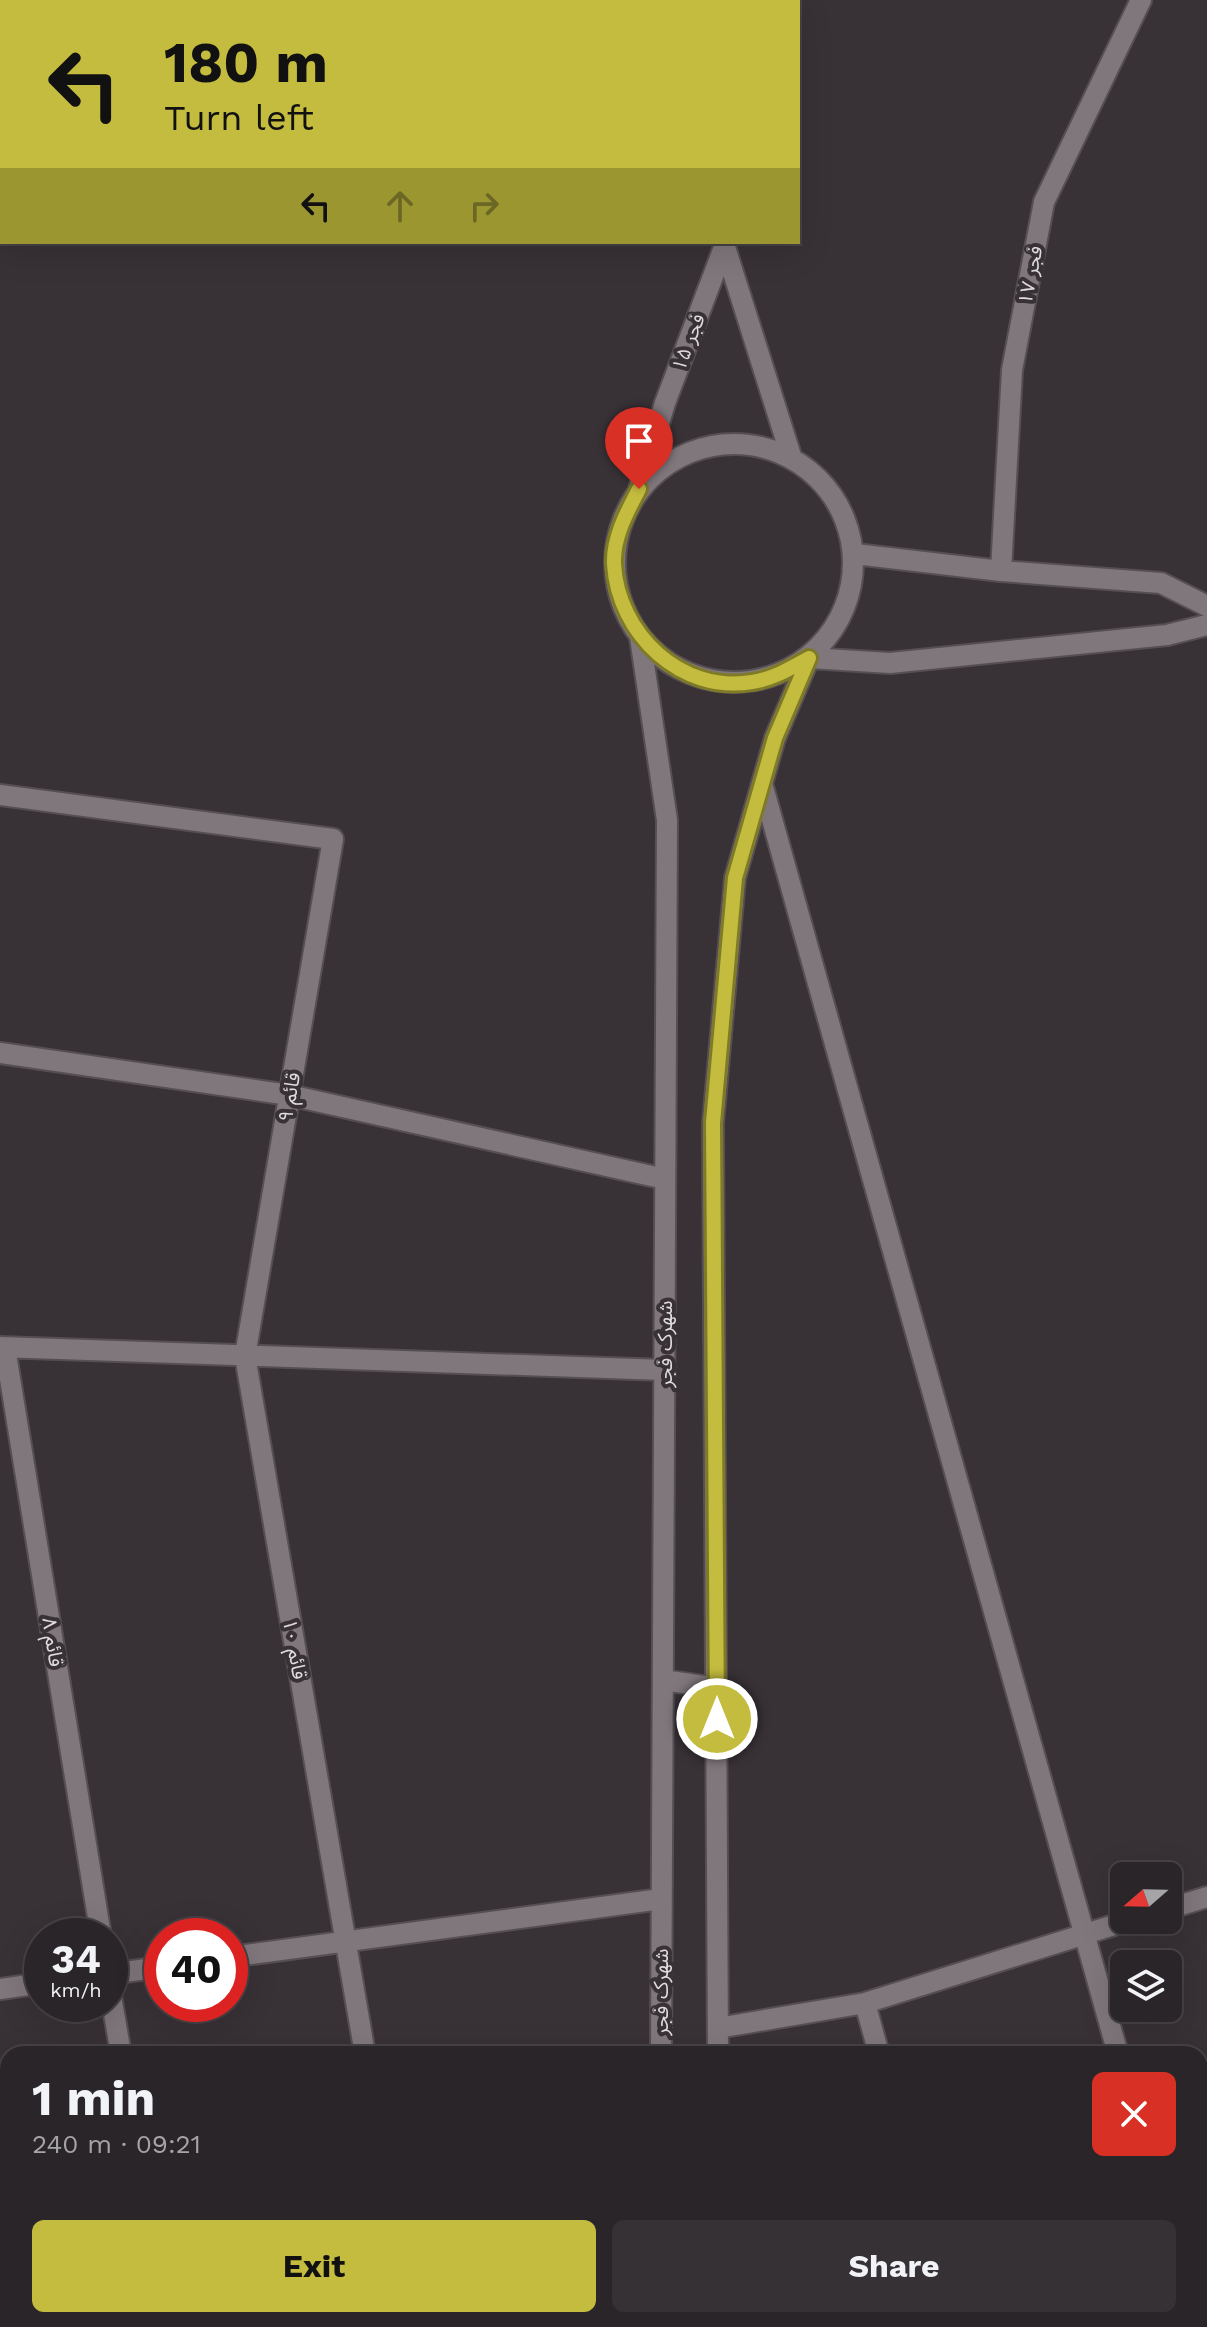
<!DOCTYPE html>
<html lang="en">
<head>
<meta charset="utf-8">
<style>
  body { margin:0; font-family:"Work Sans","Noto Sans Arabic",sans-serif; background:#363134; color:#f1f3f6; height:100vh; display:flex; flex-direction:column; font-size:30px; white-space:nowrap }
  * { box-sizing:border-box; margin:0 }
  p { font-size:26px; color:#a5a5a8 }
  .icon { flex:none; width:44px; height:44px; fill:none; stroke:currentColor; stroke-width:2; stroke-linecap:round; stroke-linejoin:round }
  .map { position:relative; flex:1; overflow:hidden }
  .drawer { position:absolute; left:0px; top:2046px; width:1208px; height:282px; display:flex; flex-direction:column; background:#2a2528; border-radius:24px 24px 0 0; box-shadow:0 8px 32px #0002,0 0 0 2px #464245 }
  .drawer>* { flex:none }
  .top-card { position:absolute; left:0px; top:0px; width:800px; height:244px; box-shadow:0 8px 32px #0002,0 0 0 2px #464245; background:#c4bc3e; color:#111; overflow:hidden }
  .needle { width:52px; rotate:250deg }
  .controls { position:absolute; left:1110px; top:1862px; display:grid; gap:16px }
  .controls a { display:grid; place-items:center; width:72px; height:72px; border-radius:12px; background:#2a2528; box-shadow:0 8px 32px #0002,0 0 0 2px #464245; font-size:40px }
  .speed { position:absolute; left:24px; top:1918px; display:flex; gap:16px; font-size:40px; font-weight:700; text-align:center }
  .speed>* { display:grid; place-content:center; width:104px; height:104px; border-radius:50%; background:#2a2528; box-shadow:0 8px 32px #0002,0 0 0 2px #464245; line-height:1 }
  .speed small { font-size:20px; font-weight:400 }
  .speed .limit { border:12px solid #d22; background:#fff; color:#111 }
  .pin { position:absolute; display:grid; place-items:center; width:68px; height:68px; color:#fff; margin:-82px -34px; border-radius:50% 50% 50% 0; rotate:-45deg; box-shadow:0 0 8px #0007 }
  .pin .icon { rotate:45deg }
  .me { position:absolute; width:88px; margin:-44px; rotate:0deg; stroke-linejoin:round; filter:drop-shadow(0 0 6px #0008) }
  .turn { display:flex; align-items:center; gap:28px; height:168px; padding:0 32px; font-size:36px }
  .turn .icon { width:104px; height:104px; stroke-width:2.5 }
  .turn b { display:block; font-size:56px; line-height:68px }
  .lanes { display:flex; align-items:center; height:76px; padding:0 32px; background:#0003; justify-content:center; gap:40px; direction:ltr }
  .lanes .off { opacity:.35 }
  .round { display:grid; place-items:center; flex:none; width:84px; height:84px; border-radius:12px; background:#363134 }
  .summary { display:flex; align-items:center; justify-content:space-between; height:136px; padding:0 32px }
  h1 { font-size:48px; font-weight:700; line-height:60px }
  .action { display:flex; gap:16px; margin-top:auto; padding:16px 32px }
  .action a { flex:1; height:92px; border-radius:12px; background:#c4bc3e; color:#111; font-size:32px; font-weight:700; line-height:92px; text-align:center }
  .action a+a { background:#363134; color:#f1f3f6 }
  .map>svg:first-child { display:block }
  .lines { fill:none; stroke-linecap:round; stroke-linejoin:round }
  .minor-casing { stroke:#554f53; stroke-width:24 }
  .minor { stroke:#7f777c; stroke-width:20 }
  .route-casing { stroke:#7f7a28; stroke-width:20 }
  .route { stroke:#c4bc3e; stroke-width:14 }
  .labels { text-anchor:middle; dominant-baseline:central; stroke-width:8; stroke-linejoin:round; paint-order:stroke }
  .street-label { font-size:20px; fill:#dfdbde; stroke:#383136 }
</style>
</head>
<body>
<div class="map">
<svg width="1207" height="2327" viewBox="0 0 1207 2327">
  <rect width="100%" height="100%" fill="#383136"/>
  <g class="lines">
    <defs>
      <path id="minor" d="M 754,2 L 754,0
        M 725,247 L 791,456
        M615 563a119 119 0 1 1 238 0a119 119 0 1 1-238 0Z
        M 639,489 L 665,403 L 726,242
        M 855,554 L 1001,571 L 1161,583 L 1207,606
        M 1001,571 L 1012,370 L 1044,202 L 1141,0
        M 640,637 L 667,820 L 661,2054
        M 763,787 L 1118,2054
        M 0,795 L 333,839 L 245,1356 L 365,2054
        M 0,1053 L 289,1095 L 665,1179
        M 0,1347 L 664,1370
        M 5,1348 L 101,1936
        M 663,1680 L 717,1688
        M 1168,1909 L 1207,1897
        M 230,1957 L 661,1899
        M 110,1974 L 162,1967
        M 0,1989 L 42,1983
        M 110,1990 L 121,2054
        M 865,2003 L 879,2054
        M 718,2028 L 865,2003 L 1130,1920
        M 718,2054 L 713,1123 L 735,878 L 775,738 L 809,658 L 890,663 L 1167,635 L 1207,625
        M 165,2320 L 167,2327
        M 415,2320 L 416,2327
        M 719,2320 L 719,2327
        M 952,2320 L 954,2327
        M 1190,2320 L 1192,2327
        M 659,2327 L 659,2320"/>
    </defs>
    <use href="#minor" class="minor-casing"/>
    <use href="#minor" class="minor"/>
  </g>
  <g class="lines">
    <defs>
      <path id="route" d="M 639,489 C 627,512 613,537 614,564 C 618,634 681,694 752,682 C 773,679 791,668 809,658 L 775,738 L 735,878 L 713,1123 L 717,1719"/>
    </defs>
    <use href="#route" class="route-casing"/>
    <use href="#route" class="route"/>
  </g>
  <g class="labels">
    <g class="street-label">
      <text transform="translate(1030 275) rotate(-79)">فجر ۱۷</text>
      <text transform="translate(688 342) rotate(-69)">فجر ۱۵</text>
      <text transform="translate(289 1097) rotate(-80)">قائم ۹</text>
      <text transform="translate(665 1344) rotate(-90)">شهرک فجر</text>
      <text transform="translate(53 1642) rotate(81)">قائم ۸</text>
      <text transform="translate(295 1649) rotate(80)">قائم ۱۰</text>
      <text transform="translate(661 1992) rotate(-90)">شهرک فجر</text>
    </g>
  </g>
</svg>
<div class="controls">
<a><svg class="needle" viewBox="-14 -14 28 28"><path d="M0-13l5 13h-10z" fill="#e53935"/><path d="M0 13l5-13h-10z" fill="#a5a5a8"/></svg></a>
<a><svg class="icon" aria-label="layers" viewBox="0 0 24 24"><path d="M12 4l9 5-9 5-9-5zM3 14l9 5 9-5"/></svg></a>
</div>
<div class="speed"><div>34<small>km/h</small></div><div class="limit">40</div></div>
<div class="pin" style="left:639px;top:489px;background:#d93025"><svg class="icon" aria-label="arrive" viewBox="0 0 24 24"><path d="M6 21V4h12l-3 4 3 4H6"/></svg></div>
<svg class="me" style="left:717px;top:1719px" viewBox="-20 -20 40 40"><circle r="17" fill="#c4bc3e" stroke="#fff" stroke-width="3"/><path d="M0-11L8 9 0 5-8 9z" fill="#fff"/></svg>
<div class="top-card">
<div class="turn"><svg class="icon" aria-label="left" viewBox="0 0 24 24"><path d="M17 20v-9H6M10 6l-5 5 5 5"/></svg><div><b>180 m</b>Turn left</div></div>
<div class="lanes"><svg class="icon" aria-label="left" viewBox="0 0 24 24"><path d="M17 20v-9H6M10 6l-5 5 5 5"/></svg><svg class="icon off" aria-label="ahead" viewBox="0 0 24 24"><path d="M12 20V5M6 11l6-6 6 6"/></svg><svg class="icon off" aria-label="right" viewBox="0 0 24 24"><path d="M7 20v-9h11M14 6l5 5-5 5"/></svg></div>
</div>
<section class="drawer">
<div class="summary"><div><h1>1 min</h1><p>240 m · 09:21</p></div><a class="round" style="background:#d93025;color:#fff"><svg class="icon" aria-label="close" viewBox="0 0 24 24"><path d="M6 6l12 12M18 6L6 18"/></svg></a></div>
<div class="action"><a>Exit</a><a>Share</a></div>
</section>
</div>
</body>
</html>
